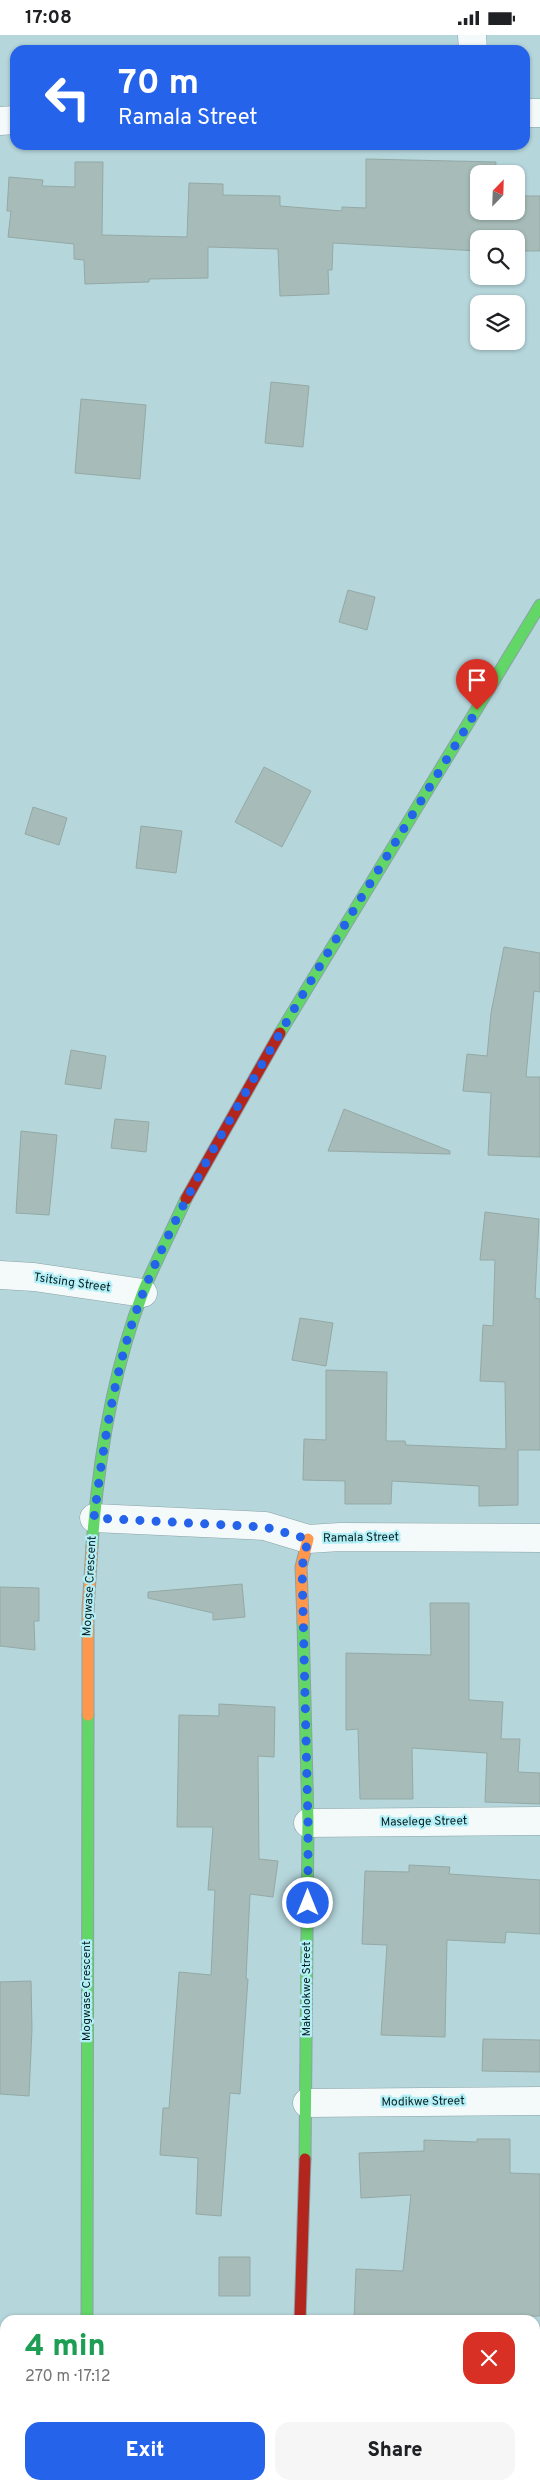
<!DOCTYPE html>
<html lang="en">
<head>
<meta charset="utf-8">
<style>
  body { margin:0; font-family:Overpass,sans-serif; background:#f6f6f6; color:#202124; height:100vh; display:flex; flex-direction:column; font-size:19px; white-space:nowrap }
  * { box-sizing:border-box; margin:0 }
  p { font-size:16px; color:#757577 }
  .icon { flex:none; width:28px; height:28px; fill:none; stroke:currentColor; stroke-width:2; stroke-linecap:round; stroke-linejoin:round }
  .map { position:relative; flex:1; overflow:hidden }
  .sheet { position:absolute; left:0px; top:2280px; width:540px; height:175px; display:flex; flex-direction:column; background:#fff; border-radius:15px 15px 0 0; box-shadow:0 1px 4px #0004 }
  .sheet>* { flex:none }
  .top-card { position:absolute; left:10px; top:10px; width:520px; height:105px; border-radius:15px; box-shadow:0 1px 4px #0004; background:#2563eb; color:#fff; overflow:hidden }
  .needle { width:32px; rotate:23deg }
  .fabs { position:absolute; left:470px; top:130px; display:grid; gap:10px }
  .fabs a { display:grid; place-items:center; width:55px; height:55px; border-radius:10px; background:#fff; box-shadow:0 1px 4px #0004; font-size:25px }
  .pin { position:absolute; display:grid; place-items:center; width:42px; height:42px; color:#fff; margin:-51px -21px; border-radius:50% 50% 50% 0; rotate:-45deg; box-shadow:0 0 5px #0007 }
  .pin .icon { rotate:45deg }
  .me { position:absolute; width:55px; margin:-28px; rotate:0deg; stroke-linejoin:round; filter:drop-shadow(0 0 4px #0008) }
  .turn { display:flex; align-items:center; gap:18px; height:105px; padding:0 25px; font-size:22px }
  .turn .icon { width:65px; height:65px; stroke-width:2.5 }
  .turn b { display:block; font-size:35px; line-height:42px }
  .round { display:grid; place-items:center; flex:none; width:52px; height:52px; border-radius:15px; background:#f6f6f6 }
  .summary { display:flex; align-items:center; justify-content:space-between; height:85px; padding:0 25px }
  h1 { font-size:30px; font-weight:800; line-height:38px; color:#1e9e55 }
  .cta { display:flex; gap:10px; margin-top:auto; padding:10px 25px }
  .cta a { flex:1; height:58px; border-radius:15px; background:#2563eb; color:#fff; font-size:20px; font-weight:800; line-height:58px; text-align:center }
  .cta a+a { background:#f6f6f6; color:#202124 }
  .status { display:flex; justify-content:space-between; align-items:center; height:35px; padding:0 25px; background:#fff; direction:ltr }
  .status svg { height:14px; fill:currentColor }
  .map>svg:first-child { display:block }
  .building { fill:#a7bcb8; stroke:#94a9a6 }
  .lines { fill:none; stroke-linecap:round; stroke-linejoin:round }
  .street-casing { stroke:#8aa3a7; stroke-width:29 }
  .fast-casing { stroke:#8aa3a7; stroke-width:13 }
  .slow-casing { stroke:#8aa3a7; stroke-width:13 }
  .jam-casing { stroke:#8aa3a7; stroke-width:13 }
  .street { stroke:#f4f9fa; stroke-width:28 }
  .fast { stroke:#63d668; stroke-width:11 }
  .slow { stroke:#ff974d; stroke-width:11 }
  .jam { stroke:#b3261e; stroke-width:11 }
  .route { stroke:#2563eb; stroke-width:9; stroke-dasharray:0 16.2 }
  .labels { text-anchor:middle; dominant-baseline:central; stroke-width:4.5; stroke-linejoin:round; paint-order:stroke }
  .street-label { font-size:12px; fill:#051e21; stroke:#b3eff7 }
</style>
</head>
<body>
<div class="status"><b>17:08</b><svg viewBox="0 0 49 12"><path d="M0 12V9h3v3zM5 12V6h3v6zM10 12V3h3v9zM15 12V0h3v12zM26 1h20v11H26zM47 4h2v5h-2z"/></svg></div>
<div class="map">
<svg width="540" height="2455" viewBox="0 0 540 2455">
  <rect width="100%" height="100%" fill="#b5d6db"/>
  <path class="building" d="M 366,124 L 496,127 L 495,139 L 479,139 L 479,176 L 516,176 L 516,161 L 540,161 L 540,216 L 516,216 L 516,204 L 479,204 L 479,216 L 333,208 L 332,235 L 328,235 L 329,259 L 280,261 L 278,214 L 208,212 L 208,243 L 149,244 L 149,247 L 85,249 L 84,225 L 74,224 L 74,209 L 8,202 L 11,176 L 7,176 L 9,142 L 43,145 L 42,151 L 75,152 L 75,127 L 103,127 L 102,200 L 187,202 L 189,148 L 223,149 L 223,160 L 280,161 L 280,171 L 342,176 L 342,172 L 366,173 Z
    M 271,347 L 309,351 L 303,412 L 265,408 Z
    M 81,364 L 146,370 L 140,444 L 75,438 Z
    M 348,555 L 375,562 L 367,595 L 339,587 Z
    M 264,732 L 311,756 L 282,812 L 235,787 Z
    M 33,772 L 67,783 L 59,810 L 25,799 Z
    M 141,791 L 182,796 L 176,838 L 136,833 Z
    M 504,912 L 540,918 L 540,957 L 534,956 L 526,1042 L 540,1042 L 540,1122 L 488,1120 L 491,1058 L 463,1056 L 467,1019 L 487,1021 L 491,978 Z
    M 71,1015 L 106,1021 L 101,1054 L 65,1049 Z
    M 344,1074 L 450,1116 L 450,1119 L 328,1116 Z
    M 115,1084 L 149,1087 L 146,1117 L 111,1113 Z
    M 21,1096 L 57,1100 L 49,1180 L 16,1178 Z
    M 485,1177 L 539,1184 L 535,1263 L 540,1264 L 540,1415 L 518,1415 L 518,1470 L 479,1471 L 479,1451 L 392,1446 L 391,1469 L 345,1469 L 345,1446 L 303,1445 L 304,1404 L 326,1405 L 326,1335 L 387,1337 L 386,1406 L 405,1406 L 406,1410 L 506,1414 L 505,1347 L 480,1346 L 483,1290 L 493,1291 L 495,1225 L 480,1225 Z
    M 300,1283 L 333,1288 L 326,1331 L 292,1325 Z
    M 242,1549 L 245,1582 L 213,1585 L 213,1578 L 148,1563 L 148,1557 Z
    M 0,1552 L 39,1553 L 39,1586 L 34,1586 L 35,1615 L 0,1611 Z
    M 430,1568 L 469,1568 L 469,1665 L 503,1667 L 501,1704 L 520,1704 L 518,1737 L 540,1738 L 540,1769 L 485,1767 L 487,1718 L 412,1713 L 413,1764 L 360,1764 L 358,1694 L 346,1695 L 346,1618 L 431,1620 Z
    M 219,1669 L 275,1672 L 274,1722 L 258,1721 L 259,1824 L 278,1826 L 273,1862 L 250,1859 L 246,1944 L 248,1944 L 240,2059 L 230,2058 L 221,2181 L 196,2179 L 198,2123 L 160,2120 L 163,2073 L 169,2073 L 179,1937 L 211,1940 L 215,1855 L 208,1855 L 213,1792 L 177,1792 L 179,1680 L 219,1681 Z
    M 409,1830 L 450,1832 L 449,1839 L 540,1845 L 540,1899 L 506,1897 L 505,1908 L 447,1905 L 445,2002 L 381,2000 L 387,1910 L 362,1909 L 365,1836 L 409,1837 Z
    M 31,1946 L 32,1994 L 29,2061 L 0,2059 L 0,1947 Z
    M 483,2004 L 540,2005 L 540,2037 L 482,2036 Z
    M 477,2104 L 510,2104 L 510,2138 L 540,2139 L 540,2281 L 488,2282 L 488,2285 L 354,2285 L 356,2234 L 403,2236 L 411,2160 L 361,2163 L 359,2118 L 424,2116 L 424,2105 L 477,2107 Z
    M 219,2222 L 250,2222 L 250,2261 L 219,2261 Z"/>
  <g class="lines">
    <defs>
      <path id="street" d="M 472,0 L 473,15
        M 525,78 L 540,78
        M 0,86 L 15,85
        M 0,1240 L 34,1242 L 143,1258
        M 94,1483 L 265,1491 L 308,1504 L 340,1502 L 540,1503
        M 308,1788 L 540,1786
        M 307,2068 L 540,2066
        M 535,2346 L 540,2346
        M 87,2455 L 87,2450"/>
      <path id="fast" d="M 280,998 L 540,570
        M 92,1511 C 98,1428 113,1335 143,1257 C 156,1226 172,1195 186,1164
        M 303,1587 L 308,1788 L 305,2124
        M 87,2285 L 88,1680"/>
      <path id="slow" d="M 303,1587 L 301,1532 L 308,1504
        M 88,1680 L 88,1575 L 92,1511"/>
      <path id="jam" d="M 186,1164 L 280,998
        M 300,2285 L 305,2124"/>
    </defs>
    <use href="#street" class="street-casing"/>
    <use href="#fast" class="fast-casing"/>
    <use href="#slow" class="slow-casing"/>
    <use href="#jam" class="jam-casing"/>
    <use href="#street" class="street"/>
    <use href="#fast" class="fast"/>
    <use href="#slow" class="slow"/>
    <use href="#jam" class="jam"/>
  </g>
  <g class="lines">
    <path class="route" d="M 308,1868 L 308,1788 L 302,1532 L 308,1504 L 265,1492 L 94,1483 C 104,1407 115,1329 143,1258 C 176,1176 221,1100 265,1024 C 333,906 406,791 477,675"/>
  </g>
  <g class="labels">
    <g class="street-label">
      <text transform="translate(72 1248) rotate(8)">Tsitsing Street</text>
      <text transform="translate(361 1503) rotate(-1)">Ramala Street</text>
      <text transform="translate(90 1551) rotate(-87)">Mogwase Crescent</text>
      <text transform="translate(424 1787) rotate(-1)">Maselege Street</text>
      <text transform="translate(307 1954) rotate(-90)">Makolokwe Street</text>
      <text transform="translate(87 1956) rotate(-90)">Mogwase Crescent</text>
      <text transform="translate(423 2067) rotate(-1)">Modikwe Street</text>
    </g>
  </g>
</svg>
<div class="fabs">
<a><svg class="needle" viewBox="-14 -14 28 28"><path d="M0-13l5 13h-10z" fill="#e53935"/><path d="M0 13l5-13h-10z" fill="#757577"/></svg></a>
<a><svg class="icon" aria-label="search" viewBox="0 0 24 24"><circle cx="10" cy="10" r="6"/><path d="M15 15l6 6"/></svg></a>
<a><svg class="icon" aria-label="layers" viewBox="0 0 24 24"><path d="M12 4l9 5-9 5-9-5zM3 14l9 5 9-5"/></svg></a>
</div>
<div class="pin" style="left:477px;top:675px;background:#d93025"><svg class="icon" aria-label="arrive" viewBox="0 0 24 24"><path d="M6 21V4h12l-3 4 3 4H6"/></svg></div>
<svg class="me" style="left:308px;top:1868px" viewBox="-20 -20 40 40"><circle r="17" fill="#2563eb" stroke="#fff" stroke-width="3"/><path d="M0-11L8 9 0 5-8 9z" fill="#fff"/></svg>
<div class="top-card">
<div class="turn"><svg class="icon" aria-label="left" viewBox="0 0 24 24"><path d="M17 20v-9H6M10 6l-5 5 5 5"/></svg><div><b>70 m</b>Ramala Street</div></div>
</div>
<section class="sheet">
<div class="summary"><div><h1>4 min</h1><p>270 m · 17:12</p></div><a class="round" style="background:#d93025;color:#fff"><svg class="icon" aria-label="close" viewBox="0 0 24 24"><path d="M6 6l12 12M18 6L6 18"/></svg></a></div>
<div class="cta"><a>Exit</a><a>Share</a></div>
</section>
</div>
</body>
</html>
